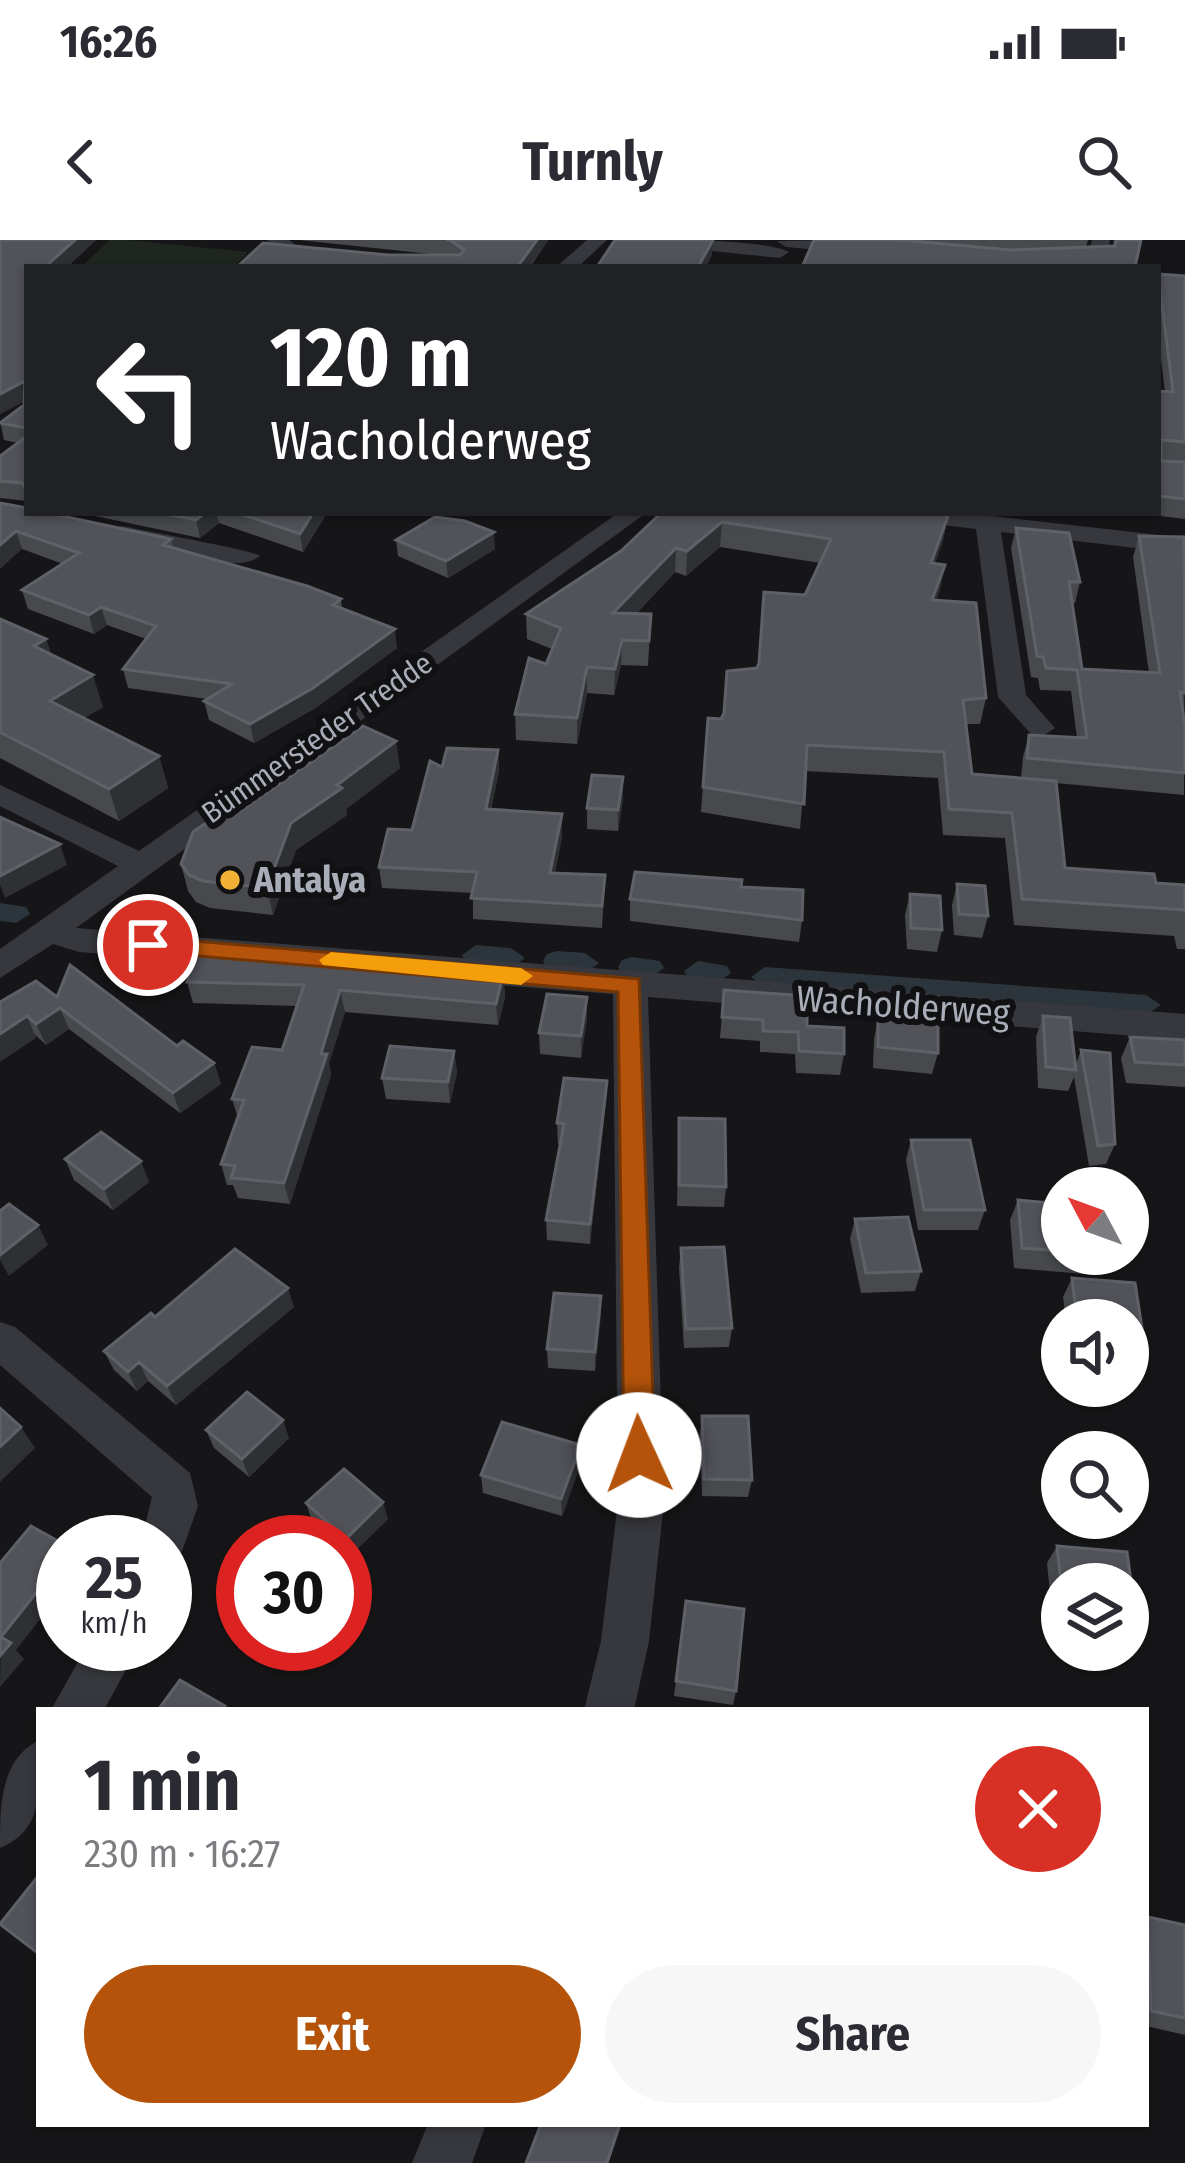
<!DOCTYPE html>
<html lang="en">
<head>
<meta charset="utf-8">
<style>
  body { margin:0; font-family:"Fira Sans Condensed",sans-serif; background:#f7f7f7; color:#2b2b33; height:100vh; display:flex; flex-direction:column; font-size:45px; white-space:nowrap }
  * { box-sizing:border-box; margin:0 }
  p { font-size:39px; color:#7c7c81 }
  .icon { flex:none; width:66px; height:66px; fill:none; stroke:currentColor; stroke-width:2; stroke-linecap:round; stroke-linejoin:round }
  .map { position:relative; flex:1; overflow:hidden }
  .details { position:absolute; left:36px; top:1467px; width:1113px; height:420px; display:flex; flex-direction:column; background:#fff; border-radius:0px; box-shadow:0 3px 9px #0004 }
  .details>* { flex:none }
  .banner { position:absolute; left:24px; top:24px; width:1137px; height:252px; border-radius:0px; box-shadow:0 3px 9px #0004; background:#202124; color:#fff; overflow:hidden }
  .needle { width:78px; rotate:311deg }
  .fabs { position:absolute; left:1041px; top:927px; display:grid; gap:24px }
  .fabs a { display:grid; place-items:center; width:108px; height:108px; border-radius:50%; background:#fff; box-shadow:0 3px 9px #0004; font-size:60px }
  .speed { position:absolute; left:36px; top:1275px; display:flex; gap:24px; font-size:60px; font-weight:700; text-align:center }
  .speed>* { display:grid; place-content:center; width:156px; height:156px; border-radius:50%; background:#fff; box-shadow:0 3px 9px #0004; line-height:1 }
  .speed small { font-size:30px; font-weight:400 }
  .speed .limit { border:18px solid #d22; background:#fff; color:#111 }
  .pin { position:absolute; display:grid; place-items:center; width:102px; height:102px; color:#fff; margin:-51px; border:6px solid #fff; border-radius:50%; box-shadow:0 3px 12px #0007 }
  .me { position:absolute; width:132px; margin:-66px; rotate:358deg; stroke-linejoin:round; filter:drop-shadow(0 0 9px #0008) }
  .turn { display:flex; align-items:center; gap:42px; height:252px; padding:0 48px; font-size:54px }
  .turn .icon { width:156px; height:156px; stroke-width:2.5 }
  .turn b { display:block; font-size:84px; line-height:102px }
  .round { display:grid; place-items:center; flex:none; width:126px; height:126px; border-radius:63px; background:#f7f7f7 }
  .summary { display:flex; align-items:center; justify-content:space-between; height:204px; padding:0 48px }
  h1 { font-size:72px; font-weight:700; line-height:90px }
  .button { display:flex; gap:24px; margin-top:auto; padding:24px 48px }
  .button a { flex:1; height:138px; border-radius:72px; background:#b45309; color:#fff; font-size:48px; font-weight:700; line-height:138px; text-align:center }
  .button a+a { background:#f7f7f7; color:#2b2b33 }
  .status { display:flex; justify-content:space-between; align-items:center; height:84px; padding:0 60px; background:#fff; direction:ltr }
  .status svg { height:33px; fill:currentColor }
  header { display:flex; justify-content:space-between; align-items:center; height:156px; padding:0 48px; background:#fff; font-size:54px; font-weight:700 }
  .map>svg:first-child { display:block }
  .green { fill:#1e261f }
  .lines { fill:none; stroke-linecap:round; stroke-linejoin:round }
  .canal { fill:#2c353c; fill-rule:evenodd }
  .street { fill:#37383d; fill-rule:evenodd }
  .wall { fill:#47494d }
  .shaded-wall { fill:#2f3033 }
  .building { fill:#525359; stroke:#5f6168; stroke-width:3 }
  .route { fill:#b45309; stroke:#753606; stroke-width:3 }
  .slow { fill:#f59e0b }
  .poi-dot { fill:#f2b134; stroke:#111113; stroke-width:4.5 }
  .labels { text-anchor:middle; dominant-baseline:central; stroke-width:12; stroke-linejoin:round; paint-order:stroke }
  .far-street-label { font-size:30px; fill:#a8adb8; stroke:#111113 }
  .poi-label { font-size:36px; font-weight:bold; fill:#a8adb8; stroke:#111113; text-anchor:start }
  .street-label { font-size:36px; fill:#a8adb8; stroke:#111113 }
</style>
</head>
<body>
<div class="status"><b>16:26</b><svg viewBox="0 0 49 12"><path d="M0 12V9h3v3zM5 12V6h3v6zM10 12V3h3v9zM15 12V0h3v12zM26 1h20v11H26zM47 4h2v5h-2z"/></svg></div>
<header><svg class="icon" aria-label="back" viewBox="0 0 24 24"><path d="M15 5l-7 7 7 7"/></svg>Turnly<svg class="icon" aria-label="search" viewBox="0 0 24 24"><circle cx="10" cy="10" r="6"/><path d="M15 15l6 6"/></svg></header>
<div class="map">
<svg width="1185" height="1923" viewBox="0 0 1185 1923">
  <rect width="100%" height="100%" fill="#161618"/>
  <path class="green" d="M 110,0 L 127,0 L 248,12 L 234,27 L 81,27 Z"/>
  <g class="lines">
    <path class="canal" d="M 0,663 L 26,667 L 30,674 L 16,683 L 0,681 Z
      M 476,705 L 511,708 L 525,718 L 511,728 L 466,722 L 462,715 Z
      M 557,711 L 585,713 L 599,723 L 585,733 L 547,728 L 543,721 L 547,714 Z
      M 632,717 L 660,721 L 664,728 L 650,738 L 622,734 L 618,727 L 622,720 Z
      M 698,721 L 727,726 L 731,733 L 717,743 L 688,738 L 684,731 Z
      M 765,727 L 1146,755 L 1161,765 L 1146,775 L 765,747 L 751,737 Z"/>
    <path class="street" d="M 266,0 L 289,0 L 304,11 L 288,15 Z
      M 587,0 L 607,0 L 578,27 L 556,27 Z
      M 655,0 C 688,0 763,0 789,12 L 780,18 L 664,6 Z
      M 838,0 L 874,8 L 865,14 L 786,7 L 777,1 Z
      M 1092,0 L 1110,0 L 1105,27 L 1085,27 Z
      M 618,273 L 646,273 L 76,688 L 1185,774 L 1185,800 L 648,757 L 664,1262 L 649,1401 L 634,1470 L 584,1470 L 601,1401 L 618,1262 L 613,754 L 79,712 L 53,704 L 0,738 L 0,709 L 118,626 L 0,566 L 0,545 L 139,611 Z
      M 890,273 L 965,273 L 1185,298 L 1185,314 L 1001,292 L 1026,455 L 1055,488 L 1041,497 L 1031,494 L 998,457 L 976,289 L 902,280 Z
      M 123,286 C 144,291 253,310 260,316 C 235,337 146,306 114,298 L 111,293 L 114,288 Z
      M 0,1082 L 15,1087 L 190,1233 L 198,1266 L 180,1317 L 165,1323 L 165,1302 L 141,1302 L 152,1257 L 0,1125 Z
      M 88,1404 L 140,1404 L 104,1470 L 51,1470 Z
      M 39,1500 C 39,1544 47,1589 0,1608 C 0,1565 0,1520 39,1500 Z
      M 428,1884 L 486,1884 L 472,1923 L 412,1923 Z"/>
  </g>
  <path class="wall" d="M 0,0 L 96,0 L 67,27 L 27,27 L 27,261 L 0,258 L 0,216 L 18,203 L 4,200 L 0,181 L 24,165 L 24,161 L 0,174 Z
    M 299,0 L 548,0 L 530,27 L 388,15 L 440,15 Z
    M 814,0 L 1088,0 L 1086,7 L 1113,6 L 1114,0 L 1141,0 L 1135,27 Z
    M 1158,34 L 1185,36 L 1185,279 L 1143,274 L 1158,273 L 1158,151 L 1165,152 L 1158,95 Z
    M 0,263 L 171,299 L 173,308 L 341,359 L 342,368 L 397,408 L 317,467 L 254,503 L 209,480 L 204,461 L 207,459 L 128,448 L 123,429 L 146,399 L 107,385 L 94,394 L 28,369 L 22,350 L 63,324 L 22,309 Z
    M 69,273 L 327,273 L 303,312 L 219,283 L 200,298 L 95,276 Z
    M 661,273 L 937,274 L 948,276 L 943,300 L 935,323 L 945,325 L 936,360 L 986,458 L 980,484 L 966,484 L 972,534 L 1021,538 L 1023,517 L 1029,495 L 1077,498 L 1071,451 L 1040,450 L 1038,438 L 1031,437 L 1011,308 L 1016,288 L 1080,342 L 1075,363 L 1072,363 L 1082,429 L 1149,433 L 1133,317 L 1139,296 L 1185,301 L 1184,555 L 1056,543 L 1065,628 L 1156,643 L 1185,645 L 1185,709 L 1177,709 L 1174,696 L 1014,685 L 1005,598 L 943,595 L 938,538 L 805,531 L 800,589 L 701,572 L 708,478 L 721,479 L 758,426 L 764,352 L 805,355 L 820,323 L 720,307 L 686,336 L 675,332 L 636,374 L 651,374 L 648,426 L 621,425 L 614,455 L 587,453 L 577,504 L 516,500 L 515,474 L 546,424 L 552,409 L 527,399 L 526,374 L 621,311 Z
    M 396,300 L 495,309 L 448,338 L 398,316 Z
    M 0,379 L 46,399 L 51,414 L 103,467 L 84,478 L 159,516 L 168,548 L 119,581 L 0,518 Z
    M 498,510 L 499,531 L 491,569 L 562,574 L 562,596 L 555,633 L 605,635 L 602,688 L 473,679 L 473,653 L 382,648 L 379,627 L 412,590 L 442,527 Z
    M 400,528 L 346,569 L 347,575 L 296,610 L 273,675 L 210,668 L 196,662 L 188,651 L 181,624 L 234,575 Z
    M 623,537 L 623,558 L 618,591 L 587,589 L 587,568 Z
    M 957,644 L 988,676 L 982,698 L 954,695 L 952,665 Z
    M 741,647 L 802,680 L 799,702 L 630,681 L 630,659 Z
    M 910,654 L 942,690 L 937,712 L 907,709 L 905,675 Z
    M 503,735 L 505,757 L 498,785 L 345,772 L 329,823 L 331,835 L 290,964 L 238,958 L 233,945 L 227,945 L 221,924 L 238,878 L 232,859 L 282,810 L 297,766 L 193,763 L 187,742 Z
    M 724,750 L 807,786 L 844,814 L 840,835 L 796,833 L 795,814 L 760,812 L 760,801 L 720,798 Z
    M 57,757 L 214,823 L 221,844 L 180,873 L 69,789 L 46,805 L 0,762 Z
    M 587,757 L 587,778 L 581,818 L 540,814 L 539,793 Z
    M 1043,776 L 1076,824 L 1081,810 L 1115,904 L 1106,924 L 1089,926 L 1074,837 L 1068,851 L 1038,848 L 1036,797 Z
    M 878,778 L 938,813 L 932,834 L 873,828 L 874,800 Z
    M 1130,797 L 1185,800 L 1185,847 L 1126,843 L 1121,818 Z
    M 454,811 L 457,832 L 450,863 L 386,859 L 382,838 Z
    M 607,841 L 606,862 L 590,1004 L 547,1000 L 546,980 L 560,904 L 558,904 L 557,883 Z
    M 679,878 L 726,947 L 724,967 L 677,966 Z
    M 911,900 L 985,970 L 978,990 L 918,990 L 906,920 Z
    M 65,919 L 149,942 L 113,970 L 74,940 Z
    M 1018,960 L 1062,964 L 1062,1014 L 1093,1014 L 1084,1034 L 1014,1028 L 1010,980 Z
    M 855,979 L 921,1031 L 915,1051 L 861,1053 L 850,999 Z
    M 681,1008 L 732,1088 L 729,1107 L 684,1108 L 679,1028 Z
    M 1072,1038 L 1135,1043 L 1144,1101 L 1133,1120 L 1128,1119 L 1128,1080 L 1066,1080 L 1063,1057 Z
    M 601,1056 L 595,1131 L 548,1128 L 547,1109 Z
    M 294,1067 L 176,1165 L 148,1141 L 137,1151 L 114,1130 L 104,1111 Z
    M 702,1176 L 752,1240 L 748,1257 L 702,1256 L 700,1194 Z
    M 206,1190 L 289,1198 L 249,1237 L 214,1208 Z
    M 581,1205 L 581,1223 L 562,1276 L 483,1253 L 481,1235 Z
    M 306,1263 L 388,1279 L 351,1315 L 345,1310 L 345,1302 L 336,1302 L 312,1281 Z
    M 1057,1306 L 1127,1312 L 1134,1363 L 1128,1372 L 1128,1344 L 1062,1344 L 1062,1374 L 1052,1373 L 1047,1323 Z
    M 686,1361 L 736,1451 L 733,1465 L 674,1456 Z
    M 1148,1677 L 1185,1685 L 1185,1795 L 1146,1786 L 1146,1678 Z"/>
  <path class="shaded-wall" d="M 75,0 L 96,0 L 67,27 L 45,27 Z
    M 537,0 L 548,0 L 529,27 L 519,27 Z
    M 713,0 L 712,15 L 706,27 L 698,27 Z
    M 25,141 L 27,160 L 0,174 L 0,154 Z
    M 205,273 L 216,273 L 219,283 L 200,298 L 196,280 Z
    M 313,273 L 327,273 L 303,312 L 300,294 Z
    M 948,276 L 943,300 L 926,348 L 931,323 Z
    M 722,282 L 720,307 L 686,336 L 687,311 Z
    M 16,291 L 22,309 L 0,329 L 0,305 Z
    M 494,292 L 495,309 L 448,338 L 446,321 Z
    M 676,308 L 675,332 L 613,398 L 613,373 Z
    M 945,325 L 940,350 L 927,385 L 932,360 Z
    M 101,367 L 107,385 L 94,394 L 89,375 Z
    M 395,389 L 397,408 L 317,467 L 254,503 L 250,484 Z
    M 46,399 L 56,431 L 34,406 Z
    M 622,400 L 621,425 L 614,455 L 615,429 Z
    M 587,427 L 587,453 L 577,504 L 577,478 Z
    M 93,435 L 103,467 L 61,492 L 50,461 Z
    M 396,501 L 400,528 L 346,569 L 347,575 L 296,610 L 273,675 L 267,648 L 291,583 L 337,545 Z
    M 498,510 L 499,531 L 487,590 L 486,569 Z
    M 159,516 L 168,548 L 119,581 L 109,549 Z
    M 623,537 L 623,558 L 618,591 L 618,570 Z
    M 562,574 L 562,596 L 551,654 L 550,633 Z
    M 60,604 L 67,625 L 5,658 L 0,645 L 0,636 Z
    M 503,735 L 505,757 L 498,785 L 496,764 Z
    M 340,750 L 345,772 L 329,823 L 331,835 L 290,964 L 284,943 Z
    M 587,757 L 587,778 L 581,818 L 581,796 Z
    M 60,768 L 69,789 L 46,805 L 36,784 Z
    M 27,776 L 36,798 L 0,822 L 0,794 Z
    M 454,811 L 457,832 L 450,863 L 448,842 Z
    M 214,823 L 221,844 L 180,873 L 173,853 Z
    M 607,841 L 606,862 L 590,1004 L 590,984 Z
    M 141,921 L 149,942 L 113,970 L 104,949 Z
    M 38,985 L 48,1005 L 9,1036 L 0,1020 L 0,1015 Z
    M 288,1048 L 294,1067 L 176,1165 L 167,1146 Z
    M 601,1056 L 601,1076 L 595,1131 L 595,1112 Z
    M 139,1122 L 148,1141 L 137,1151 L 128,1132 Z
    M 283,1180 L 289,1198 L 249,1237 L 242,1219 Z
    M 21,1187 L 35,1208 L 0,1242 L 0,1207 Z
    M 581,1205 L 581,1223 L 562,1276 L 561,1259 Z
    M 383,1262 L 388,1279 L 351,1315 L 346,1299 Z
    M 63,1319 L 63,1350 L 16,1410 L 24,1419 L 0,1447 L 1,1397 Z"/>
  <path class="building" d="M 0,0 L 75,0 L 45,27 L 27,27 L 27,188 L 0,183 L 24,165 L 25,141 L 0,154 Z
    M 446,0 L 537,0 L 518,26 L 531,27 L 237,27 L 263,3 L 388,15 L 460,15 L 464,10 L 450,0 Z
    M 615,0 L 713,0 L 698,27 L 597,27 Z
    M 814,0 L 901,0 L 1011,10 L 1115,6 L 1116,0 L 1141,0 L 1135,27 L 802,27 Z
    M 1158,34 L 1185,36 L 1185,202 L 1161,200 L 1161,221 L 1185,222 L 1185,259 L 1158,256 L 1158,151 L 1173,152 Z
    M 27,196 L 27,251 L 22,243 L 0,241 L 0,216 Z
    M 0,263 L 27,268 L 27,273 L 48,273 L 171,299 L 163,305 L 307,346 L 341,359 L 333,365 L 395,389 L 313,448 L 250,484 L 204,461 L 232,444 L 123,429 L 156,386 L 101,367 L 89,375 L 22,350 L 79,313 L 16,291 L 0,305 Z
    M 162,273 L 205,273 L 196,280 Z
    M 238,273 L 313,273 L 300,294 Z
    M 661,273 L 937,273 L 948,276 L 931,323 L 945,325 L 932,360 L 976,363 L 986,458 L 963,460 L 972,534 L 1056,541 L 1065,628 L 1154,634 L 1156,643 L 1185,645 L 1185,670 L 1022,659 L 1012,573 L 949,569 L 944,512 L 807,505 L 804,564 L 703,547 L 708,478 L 721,479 L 724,473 L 727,431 L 757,428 L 759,423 L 764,352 L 805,355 L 831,299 L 722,282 L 687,311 L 676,308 L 613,373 L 651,374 L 649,401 L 622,400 L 615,429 L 587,427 L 577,478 L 515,474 L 529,418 L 546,424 L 561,388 L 526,374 L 621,311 Z
    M 435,277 L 465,281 L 494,292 L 446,321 L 396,300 Z
    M 1016,288 L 1069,293 L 1080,342 L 1069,342 L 1082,429 L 1160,433 L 1139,296 L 1184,297 L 1185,453 L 1180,452 L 1185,486 L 1185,533 L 1027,518 L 1029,495 L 1087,498 L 1077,430 L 1046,428 L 1043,417 L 1037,416 Z
    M 0,379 L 46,399 L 34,406 L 93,435 L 50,461 L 159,516 L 109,549 L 0,492 Z
    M 363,486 L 396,501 L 337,545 L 342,548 L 291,583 L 267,648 L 203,641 L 189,635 L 181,624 L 193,592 L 225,570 L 234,575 Z
    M 447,508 L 498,510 L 486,569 L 562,574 L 550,633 L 605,635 L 602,666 L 471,658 L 477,632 L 379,627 L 388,589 L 412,590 L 430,521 L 442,527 Z
    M 592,535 L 623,537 L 618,570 L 587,568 Z
    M 0,577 L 60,604 L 0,636 Z
    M 635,632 L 742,640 L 741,647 L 803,650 L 802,680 L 630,659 Z
    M 957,644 L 985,646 L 988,676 L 959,674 Z
    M 910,654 L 940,656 L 942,690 L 911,688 Z
    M 197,714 L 392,725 L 394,720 L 503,735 L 496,764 L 340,750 L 321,814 L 327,814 L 284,943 L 231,938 L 235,926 L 221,924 L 244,860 L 232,859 L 252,807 L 282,810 L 304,745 L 187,742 Z
    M 70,725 L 177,806 L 183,801 L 214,823 L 173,853 L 60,768 L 36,784 L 27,776 L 0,794 L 0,762 L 36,741 L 57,757 Z
    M 724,750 L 807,756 L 807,786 L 844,788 L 844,814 L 799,811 L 798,792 L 763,791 L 763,780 L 722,777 Z
    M 547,754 L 587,757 L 581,796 L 539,793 Z
    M 1043,776 L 1070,778 L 1076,830 L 1046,827 Z
    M 878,778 L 938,784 L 938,813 L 878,807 Z
    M 1130,797 L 1185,800 L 1185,825 L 1135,822 Z
    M 390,806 L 454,811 L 448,842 L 382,838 Z
    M 1081,810 L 1110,813 L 1115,904 L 1098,906 Z
    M 564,838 L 607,841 L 590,984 L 546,980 L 564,884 L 557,883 Z
    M 679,878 L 725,879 L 726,947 L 679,945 Z
    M 101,892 L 141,921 L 104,949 L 65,919 Z
    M 911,900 L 970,900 L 985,970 L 924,970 Z
    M 1018,960 L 1062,964 L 1062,1011 L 1022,1008 Z
    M 9,964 L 38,985 L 0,1015 L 0,971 Z
    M 908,977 L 921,1031 L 866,1033 L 855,979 Z
    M 724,1007 L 732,1088 L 686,1089 L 681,1008 Z
    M 235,1009 L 288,1048 L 167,1146 L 139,1122 L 128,1132 L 104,1111 L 151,1073 L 155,1077 Z
    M 1072,1038 L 1135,1043 L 1144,1101 L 1128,1099 L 1128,1080 L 1077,1080 Z
    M 554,1053 L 601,1056 L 595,1112 L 547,1109 Z
    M 247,1152 L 283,1180 L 242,1219 L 206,1190 Z
    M 0,1168 L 21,1187 L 0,1207 Z
    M 702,1176 L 748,1176 L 752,1240 L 704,1239 Z
    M 502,1182 L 581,1205 L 561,1259 L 481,1235 Z
    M 344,1229 L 383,1262 L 346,1299 L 306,1263 Z
    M 31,1286 L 63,1304 L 63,1319 L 1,1397 L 11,1403 L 0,1416 L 0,1323 Z
    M 1057,1306 L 1127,1312 L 1134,1363 L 1128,1363 L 1128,1344 L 1062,1344 L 1062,1353 Z
    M 686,1361 L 744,1369 L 736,1451 L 676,1441 Z
    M 180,1440 L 225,1466 L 223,1470 L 158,1470 Z
    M 39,1635 L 39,1714 L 0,1684 Z
    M 1148,1677 L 1185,1685 L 1185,1778 L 1151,1771 Z
    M 541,1884 L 620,1884 L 607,1923 L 526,1923 Z"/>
  <path class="route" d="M 148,697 L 639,739 L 655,1215 L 650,1225 L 639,1229 L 628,1225 L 624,1215 L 618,752 L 140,711 L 140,699 Z"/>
  <path class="slow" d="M 331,712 L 521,728 L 533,736 L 521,745 L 323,725 L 319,720 Z"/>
  <circle class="poi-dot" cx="230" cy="640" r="12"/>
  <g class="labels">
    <g class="far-street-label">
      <text transform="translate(317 498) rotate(-35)">Bümmersteder Tredde</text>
    </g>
    <g class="poi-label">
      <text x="254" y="640">Antalya</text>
    </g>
    <g class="street-label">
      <text transform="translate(903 766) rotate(4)">Wacholderweg</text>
    </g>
  </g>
</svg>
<div class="fabs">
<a><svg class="needle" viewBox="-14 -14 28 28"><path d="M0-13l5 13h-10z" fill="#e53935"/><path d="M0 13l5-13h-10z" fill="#7c7c81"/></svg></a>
<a><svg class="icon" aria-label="sound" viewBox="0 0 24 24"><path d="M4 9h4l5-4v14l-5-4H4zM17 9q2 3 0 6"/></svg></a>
<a><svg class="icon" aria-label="search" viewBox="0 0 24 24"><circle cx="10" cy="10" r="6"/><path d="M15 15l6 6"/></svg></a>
<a><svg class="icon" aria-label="layers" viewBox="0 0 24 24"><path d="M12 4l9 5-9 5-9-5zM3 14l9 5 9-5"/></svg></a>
</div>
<div class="speed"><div>25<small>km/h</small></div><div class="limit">30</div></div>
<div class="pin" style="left:148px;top:705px;background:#d93025"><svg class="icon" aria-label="arrive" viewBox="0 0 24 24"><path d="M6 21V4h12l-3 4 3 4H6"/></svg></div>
<svg class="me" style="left:639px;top:1215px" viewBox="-20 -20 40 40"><circle r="19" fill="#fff"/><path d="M0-13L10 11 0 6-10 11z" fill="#b45309"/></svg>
<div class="banner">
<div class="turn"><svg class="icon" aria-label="left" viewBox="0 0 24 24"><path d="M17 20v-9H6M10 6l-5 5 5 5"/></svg><div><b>120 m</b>Wacholderweg</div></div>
</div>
<section class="details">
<div class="summary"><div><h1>1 min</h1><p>230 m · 16:27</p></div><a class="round" style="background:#d93025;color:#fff"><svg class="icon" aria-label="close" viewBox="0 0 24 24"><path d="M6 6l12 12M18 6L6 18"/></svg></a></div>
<div class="button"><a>Exit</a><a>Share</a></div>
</section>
</div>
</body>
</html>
